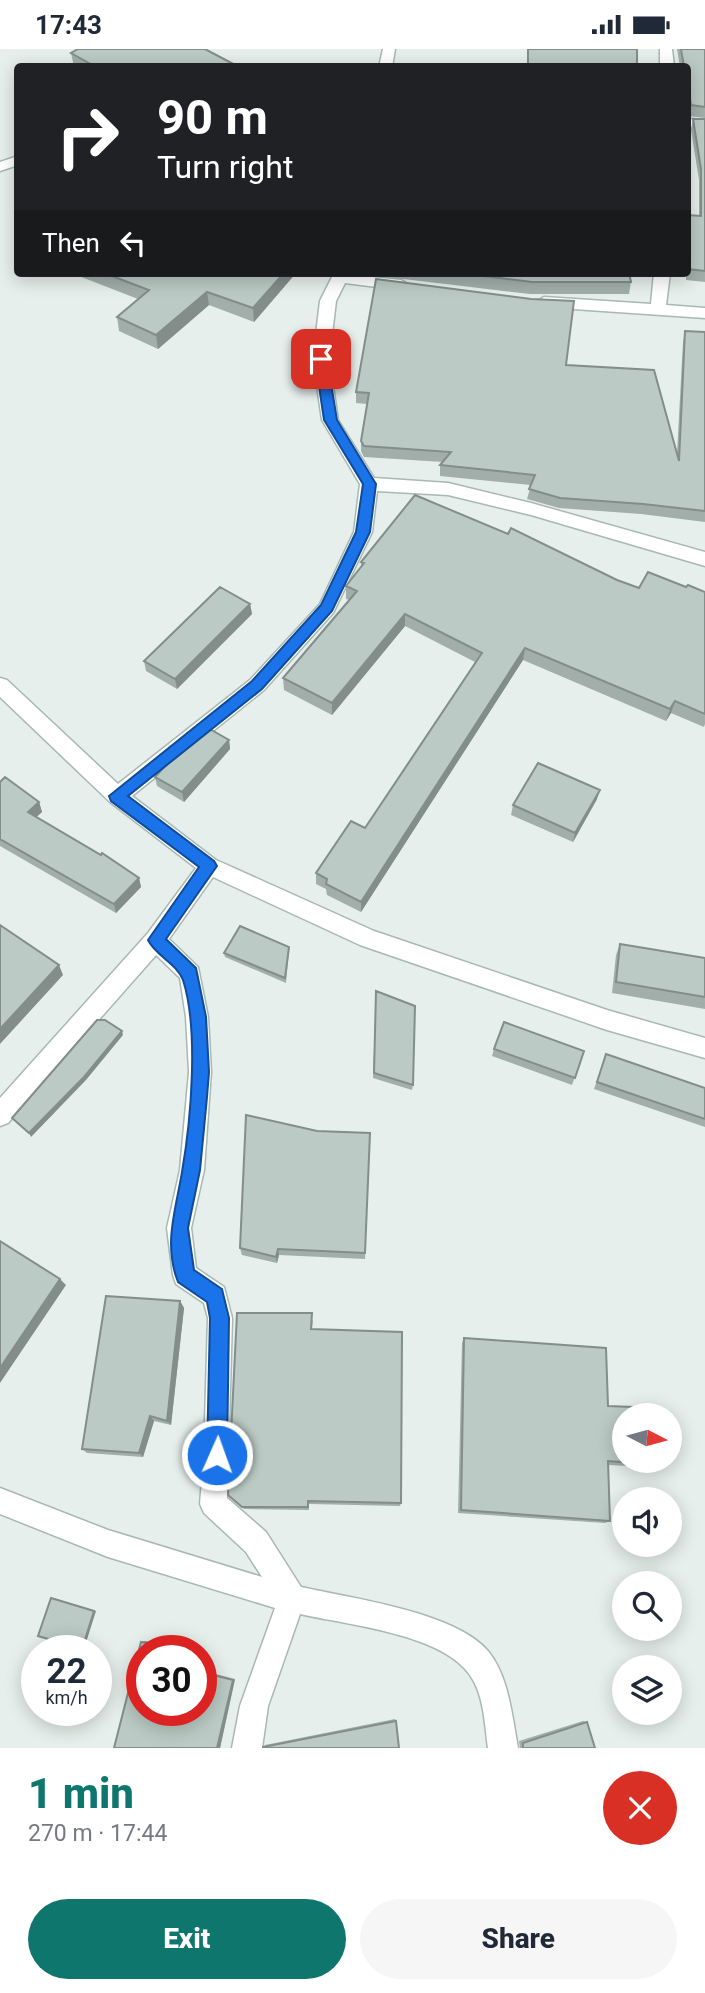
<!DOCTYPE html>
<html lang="en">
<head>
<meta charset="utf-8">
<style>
  body { margin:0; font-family:Roboto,sans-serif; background:#f6f6f7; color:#1f2937; height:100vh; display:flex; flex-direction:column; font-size:26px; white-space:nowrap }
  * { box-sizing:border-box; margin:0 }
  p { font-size:23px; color:#747a83 }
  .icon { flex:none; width:38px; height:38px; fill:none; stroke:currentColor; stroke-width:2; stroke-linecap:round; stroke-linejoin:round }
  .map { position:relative; height:1699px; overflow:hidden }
  .panel { display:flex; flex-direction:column; background:#fff; flex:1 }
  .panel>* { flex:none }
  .banner { position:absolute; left:14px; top:14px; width:677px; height:214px; border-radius:7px; box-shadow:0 4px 18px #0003; background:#202124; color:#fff; overflow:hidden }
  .needle { width:46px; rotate:96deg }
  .buttons { position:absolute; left:612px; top:1354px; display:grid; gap:14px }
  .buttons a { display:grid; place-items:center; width:70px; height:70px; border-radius:50%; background:#fff; box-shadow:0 4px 18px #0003; font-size:35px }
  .speed { position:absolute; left:21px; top:1586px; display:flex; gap:14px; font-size:35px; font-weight:700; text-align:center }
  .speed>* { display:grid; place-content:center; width:91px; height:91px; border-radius:50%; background:#fff; box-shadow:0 4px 18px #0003; line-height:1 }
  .speed small { font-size:18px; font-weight:400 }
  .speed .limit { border:10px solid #d22; background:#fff; color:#111 }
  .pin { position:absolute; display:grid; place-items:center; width:60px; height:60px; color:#fff; margin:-30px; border-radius:14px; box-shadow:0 4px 10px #0006 }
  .me { position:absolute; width:77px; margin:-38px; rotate:2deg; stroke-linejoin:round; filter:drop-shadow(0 0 5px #0008) }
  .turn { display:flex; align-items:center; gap:24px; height:147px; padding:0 28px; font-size:32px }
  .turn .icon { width:91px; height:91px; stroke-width:2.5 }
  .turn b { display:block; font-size:49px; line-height:60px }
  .then { display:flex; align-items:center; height:66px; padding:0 28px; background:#0003; gap:14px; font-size:26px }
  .round { display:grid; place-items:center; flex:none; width:74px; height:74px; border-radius:37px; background:#f6f6f7 }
  .head { display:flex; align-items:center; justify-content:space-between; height:119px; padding:0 28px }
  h1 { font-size:42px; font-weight:800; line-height:52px; color:#0f766e }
  .button { display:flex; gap:14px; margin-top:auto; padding:14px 28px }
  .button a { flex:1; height:80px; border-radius:42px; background:#0f766e; color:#fff; font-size:28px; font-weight:800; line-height:80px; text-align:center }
  .button a+a { background:#f6f6f7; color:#1f2937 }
  .status { display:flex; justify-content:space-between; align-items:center; height:49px; padding:0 35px; background:#fff; direction:ltr }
  .status svg { height:19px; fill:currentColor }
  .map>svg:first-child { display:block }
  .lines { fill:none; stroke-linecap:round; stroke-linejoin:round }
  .minor-casing { stroke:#a8b8b2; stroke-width:3 }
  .minor { fill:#fff; fill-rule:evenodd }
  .wall { fill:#a1aea9 }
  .shaded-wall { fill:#838d89 }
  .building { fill:#bbcac4; stroke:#838d89; stroke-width:2 }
  .route { fill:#1a73e8; stroke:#114b97; stroke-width:2 }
</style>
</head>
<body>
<div class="status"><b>17:43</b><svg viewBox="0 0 49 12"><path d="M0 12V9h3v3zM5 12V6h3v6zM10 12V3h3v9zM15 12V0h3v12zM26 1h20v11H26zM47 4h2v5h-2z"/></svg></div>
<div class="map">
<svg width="705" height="1699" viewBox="0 0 705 1699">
  <rect width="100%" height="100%" fill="#e6efeb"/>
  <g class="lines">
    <defs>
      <path id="minor" d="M 383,0 L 395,0 L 392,18 L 379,18 Z
        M 660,0 L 672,0 L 674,18 L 660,18 Z
        M 688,70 L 705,71 L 705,79 L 688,78 Z
        M 18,107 L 18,116 L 0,122 L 0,113 Z
        M 334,224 L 401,231 L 409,236 L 401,241 L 345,234 L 336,252 L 329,310 L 338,371 L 374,429 L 448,434 L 531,454 L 705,503 L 705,517 L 531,466 L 448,446 L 377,442 L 372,483 L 333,564 L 264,641 L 132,747 L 216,811 L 374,882 L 607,961 L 705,989 L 705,1009 L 607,981 L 360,896 L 213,828 L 169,890 L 198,918 L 208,968 L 211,1023 L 204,1121 L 191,1179 L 196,1219 L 224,1238 L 232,1269 L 227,1449 L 266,1483 L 301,1538 C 350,1549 455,1563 488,1602 C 509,1628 512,1667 518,1699 L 488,1699 C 485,1677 484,1650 473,1631 C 449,1585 347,1576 300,1565 L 268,1657 L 262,1699 L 232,1699 L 240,1657 L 275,1559 L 108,1508 L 0,1465 L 0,1439 L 108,1481 L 262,1528 L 246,1503 L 204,1464 L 200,1455 L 204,1406 L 208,1269 L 204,1254 L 176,1235 L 173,1226 L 167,1179 L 180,1121 L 189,1023 L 186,968 L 180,929 L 156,906 L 8,1074 L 0,1077 L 0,1049 L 148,884 L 196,819 L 110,753 L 0,648 L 0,629 L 7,631 L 118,735 L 250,631 L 320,555 L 354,483 L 360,435 L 322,371 L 313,310 L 320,252 Z
        M 654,224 L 670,224 L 666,256 L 705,259 L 705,269 L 544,258 L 536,253 L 544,248 L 651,255 Z"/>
    </defs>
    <use href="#minor" class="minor-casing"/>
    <use href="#minor" class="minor"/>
  </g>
  <path class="wall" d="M 677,0 L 705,0 L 705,69 L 688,67 L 688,18 L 680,18 Z
    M 71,4 L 239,18 L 74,18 Z
    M 693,70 L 705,70 L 705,233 L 686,231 L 686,224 L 688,224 L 688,166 L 699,167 L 699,131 L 691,81 Z
    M 71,224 L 296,224 L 254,273 L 209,256 L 158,300 L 119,282 L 117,268 L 138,250 Z
    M 370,224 L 629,224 L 631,233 L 629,245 L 530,245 L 370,226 Z
    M 685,282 L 705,283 L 705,473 L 641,465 L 559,459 L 527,450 L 531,436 L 440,427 L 440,416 L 443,413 L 364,408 L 361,402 L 361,392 L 367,355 L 356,354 L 356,343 L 566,316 L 677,404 L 683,293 Z
    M 361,513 L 617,531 L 639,539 L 686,538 L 705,543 L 705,675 L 704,678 L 671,664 L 666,672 L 523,611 L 361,863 L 327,846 L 326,840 L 316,835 L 316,824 L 365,779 L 475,613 L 405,577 L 332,666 L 284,641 L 283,629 L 350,551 L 346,550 L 346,537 L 361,519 Z
    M 250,555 L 252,565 L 177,640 L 146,622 L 144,612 Z
    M 229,691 L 230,700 L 184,753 L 157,737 L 155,728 Z
    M 0,733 L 39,753 L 42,763 L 36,768 L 139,829 L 141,838 L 116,864 L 0,797 Z
    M 597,750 L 573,793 L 511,766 L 513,756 Z
    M 620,895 L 705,909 L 705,960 L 612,944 L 616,906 Z
    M 289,902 L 286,934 L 225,908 L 224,904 Z
    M 376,942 L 413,1036 L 412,1041 L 373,1029 Z
    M 494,1000 L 584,1002 L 572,1036 L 492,1007 Z
    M 606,1005 L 705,1039 L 705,1078 L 594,1040 Z
    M 317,1082 L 370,1084 L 365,1210 L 279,1206 L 277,1214 L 242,1206 L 240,1199 Z
    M 180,1252 L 184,1259 L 171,1376 L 154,1372 L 143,1408 L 87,1404 L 82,1400 Z
    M 313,1270 L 312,1280 L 401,1454 L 400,1457 L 309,1455 L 309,1461 L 244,1460 L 231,1449 Z
    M 464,1289 L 608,1357 L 635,1414 L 629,1417 L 608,1416 L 610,1472 L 605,1474 L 458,1464 L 462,1294 Z
    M 145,1592 L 180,1601 L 142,1601 L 142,1661 L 201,1661 L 201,1607 L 204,1607 L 208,1623 L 235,1630 L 220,1699 L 114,1699 L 141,1593 Z
    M 395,1670 L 396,1672 L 263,1699 L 265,1696 Z
    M 583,1672 L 587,1673 L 595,1699 L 520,1699 L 519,1692 Z"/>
  <path class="shaded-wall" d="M 284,224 L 296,224 L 254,273 L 253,259 Z
    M 207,243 L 209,256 L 158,300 L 156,286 Z
    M 250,555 L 252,565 L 177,640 L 175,630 Z
    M 405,565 L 405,577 L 332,666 L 332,654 Z
    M 525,599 L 523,611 L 361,863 L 361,853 Z
    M 675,652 L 671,664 L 666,672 L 670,660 Z
    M 229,691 L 230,700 L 184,753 L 182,743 Z
    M 600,741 L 597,750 L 573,793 L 575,784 Z
    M 39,753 L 42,763 L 32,772 L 28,763 Z
    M 139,829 L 141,838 L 116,864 L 114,855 Z
    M 59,916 L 63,926 L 0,995 L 0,980 Z
    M 122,982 L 123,986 L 86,1031 L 31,1088 L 29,1084 Z
    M 278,1200 L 279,1206 L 277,1214 L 276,1208 Z
    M 60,1230 L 66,1236 L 0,1334 L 0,1319 Z
    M 180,1252 L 184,1259 L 171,1376 L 167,1372 Z
    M 150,1367 L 154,1372 L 143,1408 L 139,1404 Z
    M 53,1549 L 96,1562 L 84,1600 L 82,1600 Z
    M 145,1592 L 180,1601 L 175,1601 L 141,1593 Z
    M 201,1607 L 204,1607 L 208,1623 L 205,1624 Z
    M 235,1630 L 220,1699 L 217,1699 L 233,1631 Z"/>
  <path class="building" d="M 78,0 L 205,0 L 239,18 L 96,18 L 71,4 Z
    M 528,0 L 637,0 L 637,18 L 528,18 Z
    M 681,0 L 705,0 L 705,58 L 691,56 L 688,38 L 688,18 L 684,18 Z
    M 693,70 L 705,70 L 705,222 L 688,220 L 690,196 L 688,196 L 688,166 L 701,167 L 701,120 Z
    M 104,224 L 284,224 L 253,259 L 207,243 L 156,286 L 117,268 L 149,241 Z
    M 459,224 L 629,224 L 631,233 L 532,233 Z
    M 376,230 L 531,250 L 574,252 L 566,316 L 654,321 L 679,412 L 685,282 L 705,283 L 705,462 L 643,455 L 560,449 L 529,440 L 535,426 L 440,416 L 451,403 L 364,397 L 361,392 L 369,344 L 356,343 Z
    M 415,446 L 508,485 L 511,479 L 617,531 L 639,539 L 648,523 L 686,538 L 688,536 L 705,543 L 705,665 L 675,652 L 670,660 L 525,599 L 361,853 L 326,835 L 327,830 L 316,824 L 351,772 L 365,779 L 482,604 L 405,565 L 332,654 L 283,629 L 357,542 L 346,537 L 364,514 L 361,513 Z
    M 220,538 L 250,555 L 175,630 L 144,612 Z
    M 208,679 L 229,691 L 182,743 L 155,728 L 179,702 Z
    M 538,714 L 600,741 L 575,784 L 513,756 Z
    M 5,728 L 39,753 L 28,763 L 101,806 L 102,804 L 139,829 L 114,855 L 0,790 L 0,733 Z
    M 0,876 L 59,916 L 0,980 Z
    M 240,877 L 289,898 L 285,929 L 224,904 Z
    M 620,895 L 705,909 L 705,948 L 616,933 Z
    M 376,942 L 415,957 L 413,1036 L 374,1024 Z
    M 97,971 L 105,971 L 122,982 L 84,1028 L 29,1084 L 12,1069 Z
    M 504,973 L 584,1002 L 575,1029 L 494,1000 Z
    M 606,1005 L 705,1039 L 705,1070 L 597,1033 Z
    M 246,1066 L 317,1082 L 370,1084 L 365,1204 L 278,1200 L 276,1208 L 240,1199 Z
    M 0,1192 L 60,1230 L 0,1319 Z
    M 106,1247 L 180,1252 L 167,1372 L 150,1367 L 139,1404 L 82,1400 Z
    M 237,1264 L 312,1264 L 311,1280 L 402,1283 L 401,1454 L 308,1452 L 308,1458 L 242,1458 L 228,1446 Z
    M 464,1289 L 606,1299 L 608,1357 L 633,1358 L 633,1367 L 625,1367 L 625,1412 L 635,1412 L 635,1414 L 608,1412 L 610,1472 L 461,1461 Z
    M 51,1549 L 94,1562 L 82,1600 L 38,1587 Z
    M 141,1593 L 175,1601 L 142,1601 L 142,1661 L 201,1661 L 201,1608 L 205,1624 L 233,1631 L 217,1699 L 114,1699 Z
    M 396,1672 L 399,1699 L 263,1699 L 263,1698 Z
    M 587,1673 L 595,1699 L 523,1699 L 523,1694 Z"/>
  <path class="route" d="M 321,306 L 327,310 L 337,371 L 376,435 L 370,483 L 332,562 L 262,640 L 128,747 L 214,812 L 217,817 L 166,890 L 196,919 L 206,968 L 209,1023 L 207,1048 L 200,1121 L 188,1179 L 194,1221 L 222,1240 L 229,1269 L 227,1406 L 224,1413 L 217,1416 L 210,1413 L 207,1406 L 210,1269 L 207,1253 L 178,1233 C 163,1195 176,1160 182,1123 C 191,1071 199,981 183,931 C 177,915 155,906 148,891 L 199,818 L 111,752 L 109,747 L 252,632 L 321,556 L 356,483 L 363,435 L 324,371 L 315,310 Z"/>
</svg>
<div class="buttons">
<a><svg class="needle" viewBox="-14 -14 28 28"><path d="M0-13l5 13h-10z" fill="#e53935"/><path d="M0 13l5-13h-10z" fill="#747a83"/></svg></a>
<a><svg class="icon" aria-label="sound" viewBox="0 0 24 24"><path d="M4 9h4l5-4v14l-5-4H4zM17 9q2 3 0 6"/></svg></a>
<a><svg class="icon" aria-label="search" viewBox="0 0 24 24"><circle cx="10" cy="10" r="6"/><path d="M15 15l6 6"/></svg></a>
<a><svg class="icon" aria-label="layers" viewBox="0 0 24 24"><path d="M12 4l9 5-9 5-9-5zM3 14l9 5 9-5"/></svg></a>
</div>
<div class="speed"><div>22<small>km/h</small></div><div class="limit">30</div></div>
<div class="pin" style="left:321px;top:310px;background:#d93025"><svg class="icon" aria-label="arrive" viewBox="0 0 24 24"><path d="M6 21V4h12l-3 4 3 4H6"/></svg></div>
<svg class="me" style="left:217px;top:1406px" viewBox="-20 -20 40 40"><circle r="17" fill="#1a73e8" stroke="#fff" stroke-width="3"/><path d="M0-11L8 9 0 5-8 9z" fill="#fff"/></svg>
<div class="banner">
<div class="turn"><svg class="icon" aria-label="right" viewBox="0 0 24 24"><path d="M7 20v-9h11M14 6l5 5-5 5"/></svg><div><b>90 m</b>Turn right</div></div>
<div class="then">Then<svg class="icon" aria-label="left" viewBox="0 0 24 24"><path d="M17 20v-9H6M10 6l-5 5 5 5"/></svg></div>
</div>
</div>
<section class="panel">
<div class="head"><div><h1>1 min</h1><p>270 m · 17:44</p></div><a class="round" style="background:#d93025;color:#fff"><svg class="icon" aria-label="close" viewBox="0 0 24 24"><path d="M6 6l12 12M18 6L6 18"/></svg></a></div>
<div class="button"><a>Exit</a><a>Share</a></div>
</section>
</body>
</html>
